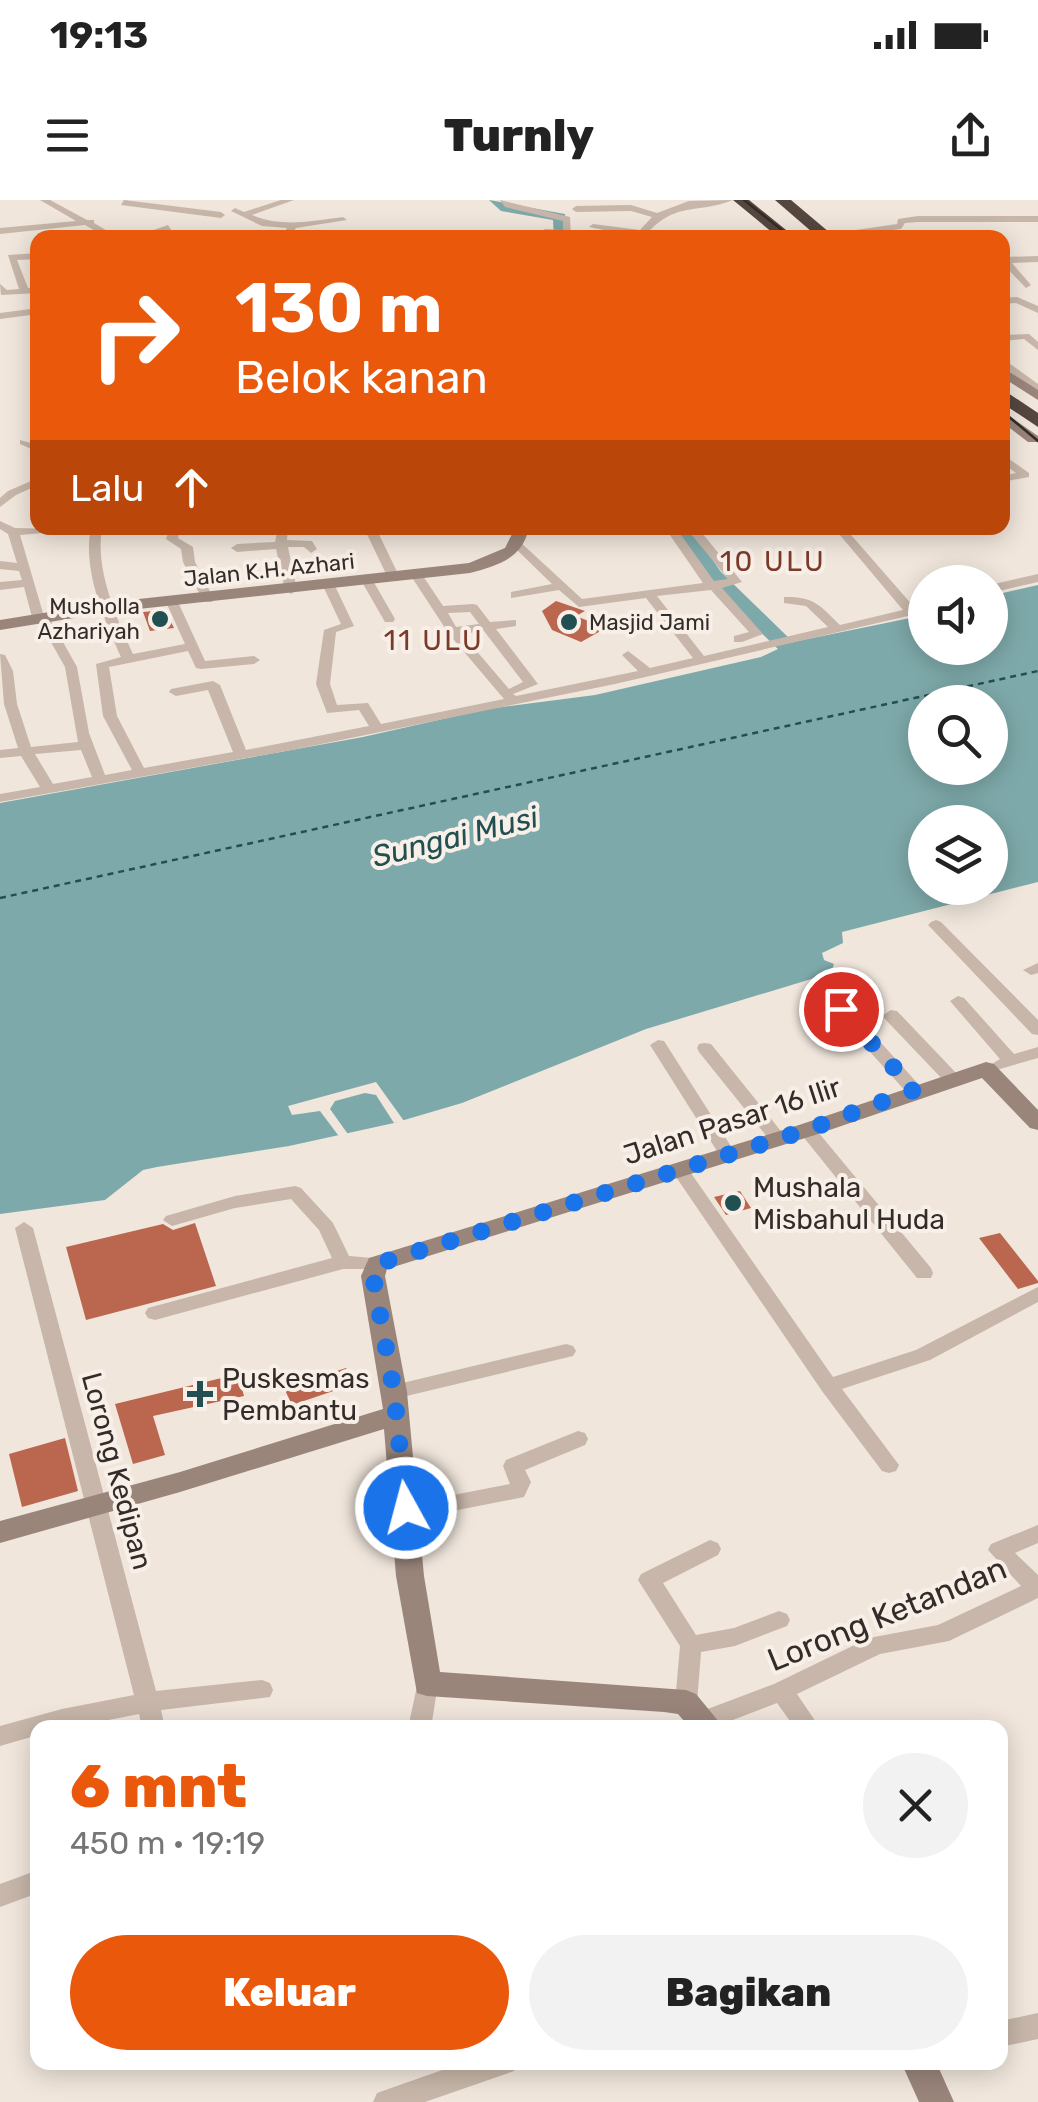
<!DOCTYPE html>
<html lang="id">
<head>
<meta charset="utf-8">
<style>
  body { margin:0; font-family:Rubik,sans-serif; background:#f2f2f2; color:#222; height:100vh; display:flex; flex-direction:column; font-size:38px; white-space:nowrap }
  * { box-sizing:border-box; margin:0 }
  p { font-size:32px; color:#767676 }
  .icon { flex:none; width:55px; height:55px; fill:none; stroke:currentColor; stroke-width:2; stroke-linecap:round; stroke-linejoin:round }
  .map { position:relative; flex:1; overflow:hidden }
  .sheet { position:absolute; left:30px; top:1520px; width:978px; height:350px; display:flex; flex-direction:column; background:#fff; border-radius:20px; box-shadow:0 5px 25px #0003 }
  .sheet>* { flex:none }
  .hud { position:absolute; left:30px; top:30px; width:980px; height:305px; border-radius:20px; box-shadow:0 5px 25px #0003; background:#ea580c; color:#fff; overflow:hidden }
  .tools { position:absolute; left:908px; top:365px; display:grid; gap:20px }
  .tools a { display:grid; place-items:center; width:100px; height:100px; border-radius:50%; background:#fff; box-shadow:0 5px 25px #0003; font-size:50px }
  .pin { position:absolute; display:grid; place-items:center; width:85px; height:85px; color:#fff; margin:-42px; border:5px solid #fff; border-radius:50%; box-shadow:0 2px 10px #0007 }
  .me { position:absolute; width:110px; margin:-55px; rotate:353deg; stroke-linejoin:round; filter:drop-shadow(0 0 8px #0008) }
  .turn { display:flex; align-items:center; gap:35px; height:210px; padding:0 40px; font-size:45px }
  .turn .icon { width:130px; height:130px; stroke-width:2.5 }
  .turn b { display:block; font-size:70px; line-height:85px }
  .then { display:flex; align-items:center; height:95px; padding:0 40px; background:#0003; gap:20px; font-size:38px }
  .round { display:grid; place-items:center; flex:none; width:105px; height:105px; border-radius:52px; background:#f2f2f2 }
  .head { display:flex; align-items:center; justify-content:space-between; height:170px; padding:0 40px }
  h1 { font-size:60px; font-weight:800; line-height:75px; color:#ea580c }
  .action { display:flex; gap:20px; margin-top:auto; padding:20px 40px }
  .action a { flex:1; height:115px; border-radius:60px; background:#ea580c; color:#fff; font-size:40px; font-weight:800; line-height:115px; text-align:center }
  .action a+a { background:#f2f2f2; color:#222 }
  .status { display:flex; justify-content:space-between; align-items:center; height:70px; padding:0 50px; background:#fff; direction:ltr }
  .status svg { height:28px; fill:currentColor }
  header { display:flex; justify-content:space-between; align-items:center; height:130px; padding:0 40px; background:#fff; font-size:45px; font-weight:800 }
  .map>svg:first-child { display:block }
  .water { fill:#7ea9aa; fill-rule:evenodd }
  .pier { fill:#f0e6dc }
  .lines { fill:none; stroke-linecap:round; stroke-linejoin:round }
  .river { fill:#7ea9aa; fill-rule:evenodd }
  .ferry { stroke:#225052; stroke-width:2.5; stroke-dasharray:6 5; stroke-linecap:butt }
  .building { fill:#bb664f }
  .street { fill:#c7b6a9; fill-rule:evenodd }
  .secondary { fill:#9a857b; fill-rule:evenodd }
  .highway { fill:#554640; fill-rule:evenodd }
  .tram { stroke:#342c28; stroke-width:2.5 }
  .route { stroke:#1a73e8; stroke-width:18; stroke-dasharray:0 32.4 }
  .poi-dot { fill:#225052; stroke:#f8f0e8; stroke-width:4 }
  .labels { text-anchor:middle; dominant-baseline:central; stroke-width:8; stroke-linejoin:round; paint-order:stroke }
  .far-street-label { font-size:22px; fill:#342c28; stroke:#f8f0e8 }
  .far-poi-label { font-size:22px; fill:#342c28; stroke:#f8f0e8; text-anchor:end }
  .far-quarter-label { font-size:28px; letter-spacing:2.5px; fill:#7c3a29; stroke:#f8f0e8 }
  .street-label { font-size:28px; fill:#342c28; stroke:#f8f0e8 }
  .poi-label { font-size:28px; fill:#342c28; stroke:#f8f0e8; text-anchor:start }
  .water-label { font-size:30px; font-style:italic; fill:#225052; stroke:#f8f0e8 }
  .near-street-label { font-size:32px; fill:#342c28; stroke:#f8f0e8 }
</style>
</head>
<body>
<div class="status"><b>19:13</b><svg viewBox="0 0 49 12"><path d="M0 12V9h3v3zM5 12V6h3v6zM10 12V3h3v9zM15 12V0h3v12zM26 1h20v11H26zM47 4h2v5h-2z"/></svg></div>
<header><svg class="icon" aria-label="menu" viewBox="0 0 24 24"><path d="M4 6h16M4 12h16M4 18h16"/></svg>Turnly<svg class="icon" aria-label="share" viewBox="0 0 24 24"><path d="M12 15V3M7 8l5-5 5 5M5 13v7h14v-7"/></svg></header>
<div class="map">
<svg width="1038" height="1902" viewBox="0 0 1038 1902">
  <rect width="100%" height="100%" fill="#f0e6dc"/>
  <path class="water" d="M 1038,385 L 1038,682 L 842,732 L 843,743 L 822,753 L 824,760 L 834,764 L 831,773 L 646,829 L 462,903 L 394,923 L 289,946 L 157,967 L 143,970 L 105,1000 L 0,1014 L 0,603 L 363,537 L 487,509 L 595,495 L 761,457 L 793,442 L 925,415 L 925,448 L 990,448 L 990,396 ZM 925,502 L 990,502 L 990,568 L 925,568 ZM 925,622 L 990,622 L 990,688 L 925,688 Z"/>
  <path class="pier" d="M 376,882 L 404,921 L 394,923 L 376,895 L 365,893 L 335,901 L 330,909 L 350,937 L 341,939 L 320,911 L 292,915 L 288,906 Z"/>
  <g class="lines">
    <path class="river" d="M 489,0 L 565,14 L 568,38 L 554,38 L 553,20 L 501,11 Z
      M 673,328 L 691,328 L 721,372 L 792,441 L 792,449 L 778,449 C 739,411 699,377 673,328 Z"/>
    <path class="ferry" d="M 0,698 L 1038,471"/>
  </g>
  <path class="building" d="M 556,401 L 585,411 L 576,416 L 606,428 L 581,442 L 552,430 L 542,411 Z
    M 165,410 L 174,428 L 150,431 L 143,412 Z
    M 740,991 L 751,1008 L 726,1015 L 714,997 Z
    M 195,1023 L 216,1086 L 86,1120 L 66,1047 L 163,1024 L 173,1030 Z
    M 1000,1033 L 1038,1081 L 1038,1083 L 1018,1089 L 979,1038 Z
    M 346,1168 L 354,1184 L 292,1205 L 284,1188 Z
    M 238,1174 L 244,1196 L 153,1216 L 165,1255 L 133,1264 L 115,1204 Z
    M 65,1238 L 78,1291 L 22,1307 L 9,1254 Z"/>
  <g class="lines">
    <path class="street" d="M 40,0 L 50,0 L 87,20 L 94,20 L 94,23 L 119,38 L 107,38 L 85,25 L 0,34 L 0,28 L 76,21 Z
      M 124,0 L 221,12 L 225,15 L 221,18 L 121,5 Z
      M 281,0 L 294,0 L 252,15 C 281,28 312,21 343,17 L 347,20 L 296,28 L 292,33 L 294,38 L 285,38 L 284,33 L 287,28 L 262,26 L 231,11 L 235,8 L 244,12 Z
      M 500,0 L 570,17 L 571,38 L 541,32 L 545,29 L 563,30 L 563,21 L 505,7 Z
      M 733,0 C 694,15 675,0 643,38 L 589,27 L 593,24 L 640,30 L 652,17 L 631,11 L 576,12 L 572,9 L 576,6 L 631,5 L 657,13 L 689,1 Z
      M 918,16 L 1038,16 L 1038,22 L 918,22 L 905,23 L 901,29 L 827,38 L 822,35 L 897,24 L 898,19 Z
      M 168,25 L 171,30 L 146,38 L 131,38 Z
      M 523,30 L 526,31 L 529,38 L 520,38 L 519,33 Z
      M 1002,39 L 1007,42 L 1002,46 Z
      M 38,53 L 38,59 L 17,60 L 28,88 L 38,87 L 38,93 L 1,95 L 0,84 L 7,90 L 19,89 L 8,55 Z
      M 1038,56 L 1038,62 L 1012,63 L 1031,85 L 1026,88 L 1002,63 L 1005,57 Z
      M 1002,98 L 1017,97 L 1038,106 L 1038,113 L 1016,103 L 1002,104 Z
      M 38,108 L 38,114 L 0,119 L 0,113 Z
      M 1029,134 L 1038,142 L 1038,150 L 1024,139 L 1002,141 L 1002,135 Z
      M 1002,158 L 1038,184 L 1038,192 L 1002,166 Z
      M 20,240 L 38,245 L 38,252 L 20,244 Z
      M 1002,254 L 1029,273 L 1029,277 L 1002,282 L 1002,276 L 1016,273 L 1002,263 Z
      M 38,278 L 38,285 L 16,295 L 0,307 L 0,298 L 8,291 Z
      M 38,305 L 38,314 L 30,313 L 30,309 Z
      M 0,321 L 15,328 L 60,329 L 54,332 L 20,335 L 43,413 L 49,417 L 77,467 L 89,533 L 105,575 L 132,570 L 103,516 L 96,464 L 121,457 C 104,419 82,369 91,328 L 102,328 C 95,370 116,417 133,454 L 185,444 L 166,402 L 172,398 L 178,402 L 205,461 L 254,456 L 260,460 L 254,464 L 201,469 L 196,468 L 188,451 L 109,467 L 117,516 L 144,568 L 233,552 L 208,490 L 176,496 L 169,492 L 171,489 L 213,481 L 220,485 L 246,550 L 369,526 L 359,510 L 327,513 L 316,484 L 324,430 L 341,424 L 323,386 L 329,382 L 335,386 L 354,426 L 336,432 L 330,484 L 337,505 L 368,503 L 381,524 L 504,499 L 449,434 L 411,376 L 417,372 L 421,373 L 443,406 L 473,404 L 477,405 L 490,422 L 516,420 L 516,426 L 496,429 L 538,484 L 513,494 L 516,496 L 638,471 L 622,455 L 628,451 L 650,468 L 693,458 L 646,398 L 579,407 L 559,390 L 511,398 L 511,392 L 552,384 L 515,348 L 515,342 L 519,341 L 582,399 L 703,383 L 665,328 L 676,328 L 714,381 L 728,379 L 686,328 L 698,328 L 742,382 L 722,388 L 763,434 L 742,442 L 734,442 L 734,436 L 749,432 L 711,390 L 657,396 L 704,456 L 828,427 L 806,406 L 784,403 L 784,397 C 813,396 820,405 840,425 L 903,410 L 834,328 L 845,328 L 914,407 L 925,404 L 925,412 L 615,484 L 297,549 L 0,602 L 0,594 L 40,587 L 21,556 L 0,558 L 0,550 L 18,548 L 4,504 L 0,454 L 5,455 L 13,471 L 17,504 L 31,547 L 78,542 L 65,467 L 39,421 L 32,417 L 24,387 L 0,390 L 0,382 L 22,380 L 19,371 L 0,369 L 0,361 L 17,363 L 8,334 L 0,329 ZM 470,412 L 479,424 L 456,427 L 448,413 ZM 484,431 L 523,482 L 509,489 L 462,434 ZM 81,550 L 92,577 L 53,584 L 35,554 Z
      M 170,328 L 180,328 L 178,338 L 193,347 L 195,362 L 214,399 L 212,402 L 204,402 L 183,362 L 181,349 L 166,339 Z
      M 278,328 L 288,328 L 287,340 L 312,341 L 317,349 L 311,353 L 304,347 L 288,347 L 297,390 L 291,394 L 285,390 L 276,349 L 237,352 L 231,348 L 237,344 L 275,342 Z
      M 364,328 L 376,328 L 400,378 L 398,381 L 388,378 Z
      M 1038,374 L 1038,382 L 990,393 L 990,385 Z
      M 364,379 L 372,379 L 395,419 L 393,422 L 385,422 L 362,382 Z
      M 936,720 L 941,722 L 1038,820 L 1038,835 L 1032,834 L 931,728 L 928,725 L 931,722 Z
      M 1038,763 L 1038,773 L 1031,775 L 1023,770 Z
      M 958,796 L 964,798 L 1014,854 L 1038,847 L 1038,858 L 1000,869 L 994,868 L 992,864 L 1000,859 L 950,801 Z
      M 841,804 L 847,805 L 920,886 L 922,890 L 920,894 L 908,894 L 835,813 L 833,809 Z
      M 891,810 L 897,811 L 958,875 L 960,879 L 958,883 L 946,883 L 885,819 L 883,815 Z
      M 658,840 L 664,841 L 734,951 L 737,955 L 734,959 L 722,959 L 650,845 Z
      M 705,843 L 711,844 L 784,935 L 787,939 L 784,943 L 772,943 L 699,852 L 697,848 L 699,844 Z
      M 807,924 L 813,926 L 931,1068 L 933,1073 L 931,1078 L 917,1078 L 801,934 L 798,930 L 801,926 Z
      M 680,964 L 686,966 L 833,1177 L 916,1150 L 1038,1087 L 1038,1102 L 930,1160 L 842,1189 L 899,1265 L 896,1271 L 889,1273 L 882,1271 L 822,1191 L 674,974 L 671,970 Z
      M 295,986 L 301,988 L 333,1023 L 349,1056 L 384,1059 L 386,1064 L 384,1069 L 343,1069 L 155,1120 L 148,1118 L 145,1113 L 148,1108 L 332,1058 L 319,1030 L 291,999 L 235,1008 L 172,1026 L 163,1020 L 166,1016 L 235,996 Z
      M 24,1022 L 33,1028 L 156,1491 L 262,1480 L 270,1483 L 273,1490 L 270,1497 L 161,1510 L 165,1528 L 142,1528 L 139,1514 L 68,1528 L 38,1528 L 38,1535 L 0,1546 L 0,1526 L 62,1509 L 134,1495 L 15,1028 Z
      M 566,1144 L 573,1146 L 576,1151 L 573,1156 L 394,1199 L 387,1197 L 384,1192 L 387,1187 L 394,1185 Z
      M 578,1231 L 585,1233 L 588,1239 L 585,1245 L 525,1270 L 531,1282 L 524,1297 L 407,1320 L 400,1318 L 397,1312 L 400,1306 L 407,1304 L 510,1284 L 503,1266 L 506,1260 Z
      M 1038,1325 L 1038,1343 L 1015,1353 L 1038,1375 L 1038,1398 L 949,1441 L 880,1454 L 797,1494 L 820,1528 L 795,1528 L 777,1503 L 712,1528 L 697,1527 L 694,1520 L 697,1513 L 774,1484 L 869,1438 L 938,1425 L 1021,1386 L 988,1350 L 991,1344 Z
      M 710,1340 L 718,1343 L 721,1349 L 718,1355 L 663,1383 L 696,1435 L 734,1428 L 779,1411 L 787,1414 L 790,1420 L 787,1426 L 735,1446 L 701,1452 L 697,1503 L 694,1510 L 686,1513 L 678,1510 L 675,1503 L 680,1446 L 638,1380 L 641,1374 Z
      M 427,1474 L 435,1477 L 438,1484 L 431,1528 L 408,1528 L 419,1477 Z
      M 38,1670 L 38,1693 L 0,1707 L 0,1684 Z
      M 1038,1813 L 1038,1839 L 1000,1847 L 1000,1821 Z
      M 465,1862 L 518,1862 L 514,1871 L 425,1902 L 373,1902 L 377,1893 Z"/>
    <path class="secondary" d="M 1002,167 L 1038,190 L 1038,200 L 1002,177 Z
      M 1002,211 L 1038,236 L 1038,242 L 1028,242 L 1002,222 Z
      M 515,328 L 529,328 C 522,359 498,365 470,373 L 111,412 L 0,430 L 0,420 L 111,402 L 469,363 L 505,348 Z
      M 986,862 L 994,864 L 1038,910 L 1038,930 L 1030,928 L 982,878 L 815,935 L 387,1069 L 385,1076 L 407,1192 L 424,1376 L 440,1472 L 686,1490 L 696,1494 L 724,1528 L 690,1528 L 678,1514 L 664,1512 L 427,1496 L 417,1493 L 396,1376 L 384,1229 L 180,1292 L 0,1343 L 0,1321 L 180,1272 L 383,1209 L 361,1076 L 369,1058 L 799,925 Z
      M 901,1862 L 936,1862 L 954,1902 L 919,1902 Z"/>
    <path class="highway" d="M 733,0 L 749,0 L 796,38 L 779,38 Z
      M 775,0 L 791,0 L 836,38 L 819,38 Z
      M 1002,189 L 1038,213 L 1038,227 L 1002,203 Z"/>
    <path class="tram" d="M 744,0 L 792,38
      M 1002,211 L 1038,241"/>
  </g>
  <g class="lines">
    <path class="route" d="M 406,1308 L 394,1192 L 373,1076 L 377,1064 L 807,930 L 914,890 L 841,809"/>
  </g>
  <g class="poi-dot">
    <circle cx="160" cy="419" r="10"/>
    <circle cx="569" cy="422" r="10"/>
    <circle cx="733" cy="1003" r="10"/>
    <path d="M195 1179h10v10h10v10h-10v10h-10v-10h-10v-10h10z"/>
  </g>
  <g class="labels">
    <g class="far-street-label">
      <text transform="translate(269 370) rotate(-6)">Jalan K.H. Azhari</text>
    </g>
    <g class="far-poi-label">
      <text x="140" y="406">Musholla<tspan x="140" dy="25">Azhariyah</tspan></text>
      <text x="589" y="422" text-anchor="start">Masjid Jami</text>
    </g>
    <g class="far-quarter-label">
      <text x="773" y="361">10 ULU</text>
      <text x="434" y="440">11 ULU</text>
    </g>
    <g class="street-label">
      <text transform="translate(732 921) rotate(-18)">Jalan Pasar 16 Ilir</text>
      <text transform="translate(117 1271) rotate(75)">Lorong Kedipan</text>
    </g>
    <g class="poi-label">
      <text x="753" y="987">Mushala<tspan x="753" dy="32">Misbahul Huda</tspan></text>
      <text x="222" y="1178">Puskesmas<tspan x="222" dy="32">Pembantu</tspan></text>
    </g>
    <g class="water-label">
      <text transform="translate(455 637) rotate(-14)">Sungai Musi</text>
    </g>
    <g class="near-street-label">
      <text transform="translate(887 1414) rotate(-22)">Lorong Ketandan</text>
    </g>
  </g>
</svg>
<div class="tools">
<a><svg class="icon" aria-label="sound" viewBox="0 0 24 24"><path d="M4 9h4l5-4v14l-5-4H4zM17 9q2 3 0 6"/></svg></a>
<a><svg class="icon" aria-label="search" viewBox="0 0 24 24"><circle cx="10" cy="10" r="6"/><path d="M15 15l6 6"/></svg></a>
<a><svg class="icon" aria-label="layers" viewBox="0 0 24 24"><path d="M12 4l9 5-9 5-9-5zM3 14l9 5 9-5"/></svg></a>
</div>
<div class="pin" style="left:841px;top:809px;background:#d93025"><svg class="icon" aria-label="arrive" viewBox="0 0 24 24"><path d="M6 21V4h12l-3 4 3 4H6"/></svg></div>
<svg class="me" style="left:406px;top:1308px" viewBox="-20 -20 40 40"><circle r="17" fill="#1a73e8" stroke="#fff" stroke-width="3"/><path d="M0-11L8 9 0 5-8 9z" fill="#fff"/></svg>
<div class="hud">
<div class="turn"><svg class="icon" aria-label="right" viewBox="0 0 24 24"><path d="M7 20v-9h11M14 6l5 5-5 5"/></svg><div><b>130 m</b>Belok kanan</div></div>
<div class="then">Lalu<svg class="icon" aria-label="ahead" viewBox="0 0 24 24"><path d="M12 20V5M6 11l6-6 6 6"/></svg></div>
</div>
<section class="sheet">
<div class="head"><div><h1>6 mnt</h1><p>450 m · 19:19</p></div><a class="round"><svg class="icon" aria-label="close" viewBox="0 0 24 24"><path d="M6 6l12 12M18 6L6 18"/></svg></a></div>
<div class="action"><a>Keluar</a><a>Bagikan</a></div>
</section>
</div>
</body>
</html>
